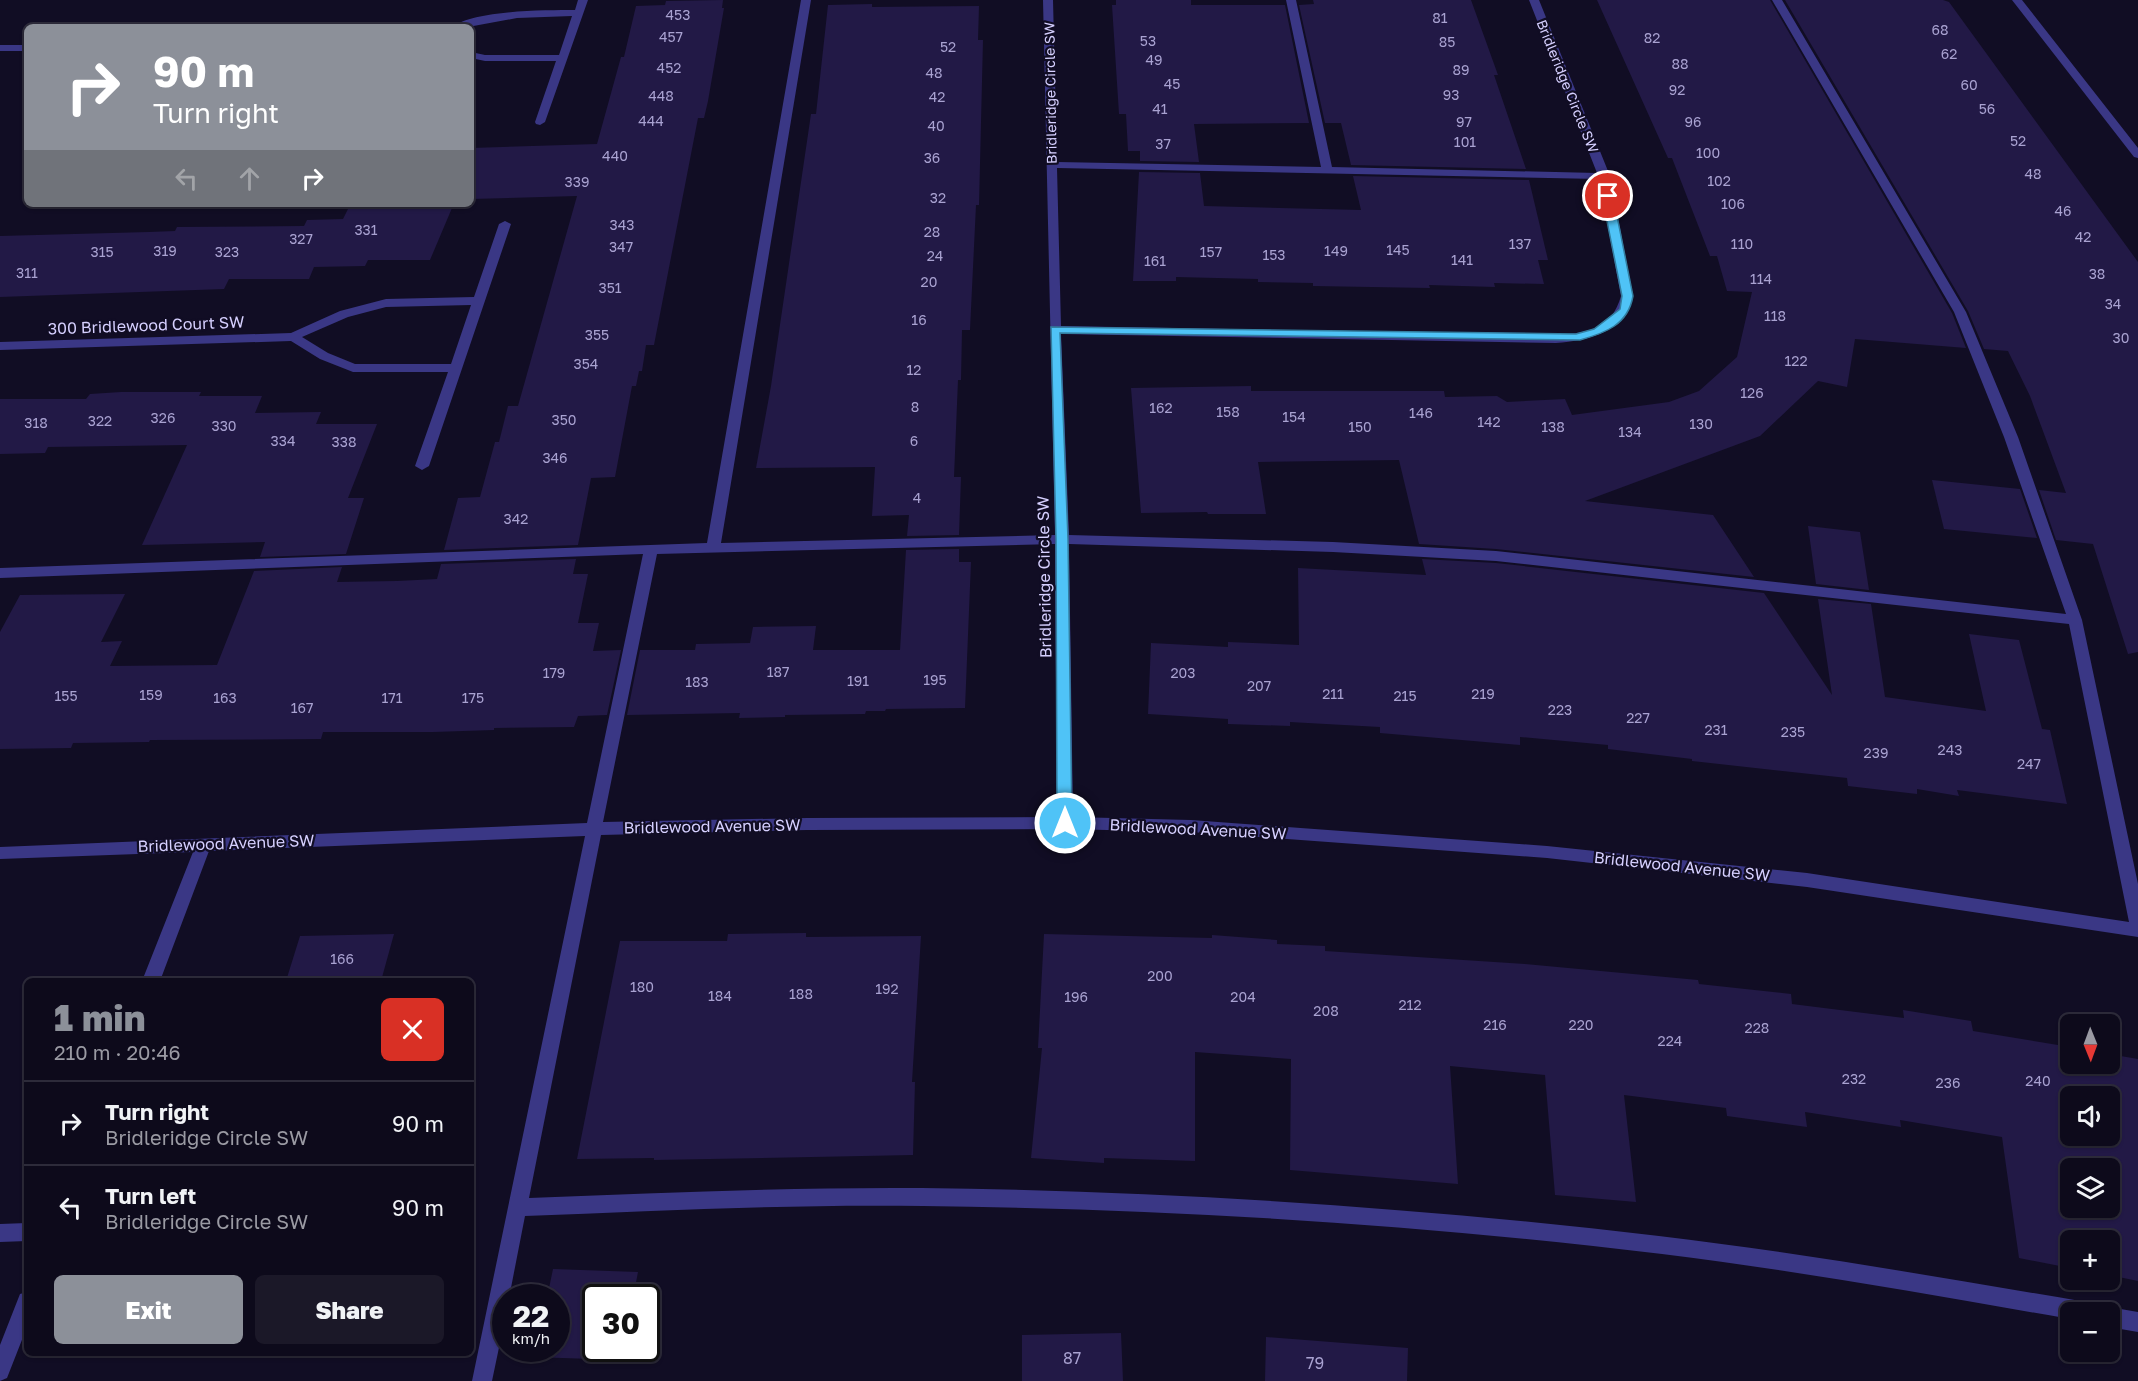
<!DOCTYPE html>
<html lang="en">
<head>
<meta charset="utf-8">
<style>
  body { margin:0; font-family:"Golos Text",sans-serif; background:#1b1828; color:#f1f3f6; height:100vh; display:flex; flex-direction:column; font-size:22px; white-space:nowrap }
  * { box-sizing:border-box; margin:0 }
  p { font-size:20px; color:#9a9aa3 }
  .icon { flex:none; width:33px; height:33px; fill:none; stroke:currentColor; stroke-width:2; stroke-linecap:round; stroke-linejoin:round }
  .map { position:relative; flex:1; overflow:hidden }
  .drawer { position:absolute; left:24px; top:978px; width:450px; height:378px; display:flex; flex-direction:column; background:#0d0a1b; border-radius:9px; box-shadow:0 2px 4px #0004,0 0 0 2px #2d2b3a }
  .drawer>* { flex:none }
  .hud { position:absolute; left:24px; top:24px; width:450px; height:183px; border-radius:9px; box-shadow:0 2px 4px #0004,0 0 0 2px #2d2b3a; background:#8c9099; color:#fff; overflow:hidden }
  .needle { width:39px; rotate:179deg }
  .controls { position:absolute; left:2060px; top:1014px; display:grid; gap:12px }
  .controls a { display:grid; place-items:center; width:60px; height:60px; border-radius:9px; background:#0d0a1b; box-shadow:0 2px 4px #0004,0 0 0 2px #2d2b3a; font-size:30px }
  .speed { position:absolute; left:492px; top:1284px; display:flex; gap:12px; font-size:30px; font-weight:700; text-align:center }
  .speed>* { display:grid; place-content:center; width:78px; height:78px; border-radius:50%; background:#0d0a1b; box-shadow:0 2px 4px #0004,0 0 0 2px #2d2b3a; line-height:1 }
  .speed small { font-size:15px; font-weight:400 }
  .speed .limit { border:3px solid #111; border-radius:9px; background:#fff; color:#111 }
  .pin { position:absolute; display:grid; place-items:center; width:51px; height:51px; color:#fff; margin:-26px; border:3px solid #fff; border-radius:50%; box-shadow:0 2px 6px #0007 }
  .me { position:absolute; width:66px; margin:-33px; rotate:0deg; stroke-linejoin:round; filter:drop-shadow(0 0 4px #0008) }
  .turn { display:flex; align-items:center; gap:21px; height:126px; padding:0 30px; font-size:27px }
  .turn .icon { width:78px; height:78px; stroke-width:2.5 }
  .turn b { display:block; font-size:42px; line-height:51px }
  .lanes { display:flex; align-items:center; height:57px; padding:0 30px; background:#0003; justify-content:center; gap:30px; direction:ltr }
  .lanes .off { opacity:.35 }
  .round { display:grid; place-items:center; flex:none; width:63px; height:63px; border-radius:9px; background:#1b1828 }
  .summary { display:flex; align-items:center; justify-content:space-between; height:102px; padding:0 30px }
  h1 { font-size:36px; font-weight:800; line-height:45px; color:#8c9099 }
  .button { display:flex; gap:12px; margin-top:auto; padding:12px 30px }
  .button a { flex:1; height:69px; border-radius:9px; background:#8c9099; color:#fff; font-size:24px; font-weight:800; line-height:69px; text-align:center }
  .button a+a { background:#1b1828; color:#f1f3f6 }
  ul { padding:0; list-style:none }
  li { display:flex; align-items:center; gap:18px; height:84px; padding:0 30px; border-top:2px solid #2d2b3a }
  li div { flex:1 }
  li b { display:block; font-size:22px }
  li em { font-style:normal }
  .map>svg:first-child { display:block }
  .building { fill:#221946; fill-rule:evenodd }
  .lines { fill:none; stroke-linecap:round; stroke-linejoin:round }
  .minor { fill:#3a3785; fill-rule:evenodd }
  .route { fill:#4fc3f7; stroke:#337fa1; stroke-width:1.5 }
  .labels { text-anchor:middle; dominant-baseline:central; stroke-width:4.5; stroke-linejoin:round; paint-order:stroke }
  .number-label { font-size:14px; fill:#a9a2d1 }
  .far-street-label { font-size:14px; fill:#d6d0ff; stroke:#110d24 }
  .street-label { font-size:16px; fill:#d6d0ff; stroke:#110d24 }
  .near-number-label { font-size:16px; fill:#a9a2d1 }
</style>
</head>
<body>
<div class="map">
<svg width="2138" height="1381" viewBox="0 0 2138 1381">
  <rect width="100%" height="100%" fill="#110d24"/>
  <path class="building" d="M 723,0 L 722,8 L 724,8 L 708,101 L 704,118 L 698,118 L 654,345 L 646,345 L 642,371 L 639,371 L 636,386 L 632,386 L 615,477 L 591,478 L 578,545 L 444,550 L 458,498 L 480,497 L 495,442 L 499,442 L 508,406 L 518,406 L 577,196 L 471,199 L 471,148 L 597,144 L 621,57 L 624,57 L 636,6 L 665,5 L 666,1 Z
    M 1116,0 L 1191,0 L 1191,5 L 1285,5 L 1309,123 L 1194,124 L 1199,162 L 1140,161 L 1140,151 L 1128,151 L 1126,114 L 1119,114 L 1112,5 L 1116,5 Z
    M 1313,0 L 1471,0 L 1498,75 L 1494,75 L 1526,169 L 1351,165 L 1341,123 L 1325,123 L 1299,5 L 1314,4 Z
    M 1597,0 L 1770,0 L 1952,313 L 1966,348 L 1855,339 L 1847,387 L 1818,381 L 1760,436 L 1585,501 L 1713,515 L 1754,577 L 1496,549 L 1419,544 L 1399,460 L 1258,462 L 1266,514 L 1208,514 L 1207,512 L 1141,513 L 1131,388 L 1251,386 L 1251,391 L 1444,391 L 1445,397 L 1497,396 L 1507,402 L 1565,399 L 1572,415 L 1669,402 L 1699,391 L 1737,357 L 1752,292 L 1727,291 L 1717,256 L 1710,256 L 1672,158 L 1668,158 Z
    M 1785,0 L 1943,0 L 1949,2 L 2138,262 L 2138,652 L 2128,654 L 2093,544 L 2056,540 L 2039,490 L 2066,493 L 2030,396 L 2008,351 L 1984,349 L 1968,311 Z
    M 872,4 L 872,7 L 979,6 L 978,40 L 983,40 L 979,205 L 976,205 L 970,330 L 962,330 L 961,380 L 958,380 L 954,477 L 961,477 L 959,535 L 907,536 L 909,515 L 872,516 L 875,467 L 756,468 L 771,386 L 811,114 L 816,114 L 828,5 Z
    M 1139,172 L 1200,173 L 1204,206 L 1361,210 L 1353,176 L 1529,180 L 1548,260 L 1538,260 L 1544,284 L 1494,283 L 1495,287 L 1429,285 L 1430,288 L 1313,286 L 1313,283 L 1258,282 L 1258,279 L 1176,277 L 1176,281 L 1133,281 Z
    M 452,208 L 430,260 L 368,260 L 365,266 L 314,267 L 309,279 L 229,279 L 224,289 L 0,297 L 0,236 L 149,232 L 175,231 L 177,227 L 304,226 L 307,220 L 343,219 L 348,209 Z
    M 121,392 L 201,392 L 199,396 L 262,396 L 255,413 L 321,412 L 316,424 L 377,424 L 348,498 L 364,498 L 346,554 L 260,557 L 265,542 L 142,545 L 187,445 L 48,447 L 45,453 L 0,454 L 0,399 L 86,399 L 90,394 Z
    M 1932,480 L 2020,489 L 2037,538 L 1944,529 Z
    M 1808,526 L 1860,532 L 1869,590 L 1816,584 Z
    M 959,549 L 959,562 L 971,562 L 965,708 L 886,709 L 885,711 L 866,711 L 865,714 L 785,715 L 785,717 L 739,718 L 740,713 L 627,715 L 640,650 L 695,650 L 696,644 L 750,643 L 753,627 L 816,626 L 813,650 L 900,650 L 906,550 Z
    M 576,559 L 573,574 L 588,574 L 578,623 L 599,623 L 593,651 L 621,650 L 607,715 L 578,716 L 574,727 L 494,728 L 494,730 L 433,732 L 323,732 L 321,739 L 150,740 L 149,742 L 73,743 L 71,748 L 0,749 L 0,632 L 20,595 L 125,594 L 101,642 L 122,641 L 110,666 L 217,665 L 254,571 L 342,567 L 337,582 L 397,581 L 437,579 L 441,564 Z
    M 1422,559 L 1496,563 L 1764,593 L 1832,695 L 1818,599 L 1871,604 L 1885,697 L 1986,711 L 1969,634 L 2019,640 L 2042,729 L 2050,730 L 2067,804 L 1957,790 L 1959,796 L 1917,789 L 1917,794 L 1848,786 L 1847,778 L 1692,761 L 1692,759 L 1608,749 L 1608,745 L 1520,737 L 1520,745 L 1380,733 L 1380,727 L 1290,722 L 1290,726 L 1228,724 L 1228,719 L 1148,714 L 1151,643 L 1228,647 L 1228,642 L 1299,645 L 1298,568 L 1426,575 Z
    M 806,933 L 806,937 L 921,936 L 912,1082 L 915,1082 L 913,1155 L 654,1160 L 654,1158 L 577,1159 L 620,941 L 727,941 L 728,934 Z
    M 394,934 L 381,981 L 286,981 L 300,936 Z
    M 1044,934 L 1212,938 L 1212,935 L 1277,940 L 1277,944 L 1325,946 L 1325,951 L 1525,964 L 1698,980 L 1699,984 L 1791,994 L 1792,1004 L 1904,1018 L 1903,1010 L 1971,1021 L 1973,1031 L 2070,1047 L 2070,1064 L 2109,1064 L 2109,1054 L 2138,1059 L 2138,1281 L 2109,1275 L 2109,1240 L 2070,1240 L 2070,1268 L 2019,1258 L 2002,1137 L 1900,1120 L 1901,1127 L 1805,1112 L 1807,1127 L 1727,1116 L 1726,1108 L 1624,1095 L 1636,1202 L 1555,1195 L 1545,1075 L 1450,1066 L 1458,1184 L 1290,1170 L 1291,1059 L 1195,1052 L 1195,1161 L 1104,1158 L 1104,1163 L 1031,1158 L 1042,1048 L 1038,1048 ZM 2070,1096 L 2109,1096 L 2109,1136 L 2070,1136 ZM 2070,1168 L 2109,1168 L 2109,1208 L 2070,1208 Z
    M 553,1269 L 638,1272 L 633,1298 L 596,1298 L 596,1348 L 623,1348 L 621,1360 L 533,1357 L 535,1348 L 556,1348 L 556,1298 L 547,1298 Z
    M 1121,1333 L 1123,1381 L 1022,1381 L 1022,1335 Z
    M 1266,1337 L 1408,1348 L 1407,1381 L 1265,1381 Z"/>
  <g class="lines">
    <path class="minor" d="M 578,0 L 588,0 L 545,122 L 540,125 L 536,124 L 535,122 L 556,61 L 485,61 L 471,58 L 471,52 L 485,55 L 559,55 L 572,16 L 517,18 L 468,27 L 452,27 C 475,10 545,10 575,10 Z
      M 801,0 L 811,0 L 721,543 L 1055,535 L 1043,0 L 1053,0 L 1057,162 L 1321,167 L 1286,0 L 1296,0 L 1332,167 L 1597,173 L 1529,0 L 1539,0 L 1610,176 L 1633,296 C 1623,333 1590,340 1556,343 L 1061,334 L 1069,535 L 1333,542 L 1496,551 L 2066,614 L 2004,437 L 1954,312 L 1772,0 L 1782,0 L 1966,312 L 2018,437 L 2082,620 L 2138,884 L 2138,937 L 1807,887 L 1547,858 L 1191,832 L 1065,829 L 807,830 L 601,835 L 529,1198 C 660,1193 791,1187 922,1188 C 1168,1191 1414,1207 1659,1236 C 1802,1253 1944,1278 2086,1302 L 2093,1305 L 2096,1312 L 2070,1312 L 2070,1319 C 1934,1295 1799,1271 1662,1254 C 1417,1224 1169,1209 923,1206 C 790,1204 658,1211 525,1216 L 509,1298 L 506,1298 L 506,1314 L 492,1381 L 472,1381 L 585,836 L 209,851 L 160,981 L 142,981 L 193,852 L 0,859 L 0,847 L 587,823 L 643,554 L 0,578 L 0,568 L 707,543 ZM 1057,168 L 1599,179 L 1621,296 C 1612,329 1587,333 1556,335 L 1061,326 ZM 1055,544 L 1057,817 L 807,818 L 603,822 L 657,554 ZM 1069,544 L 1333,552 L 1496,561 L 2069,624 L 2129,922 L 1807,873 L 1547,846 L 1191,820 L 1073,817 Z
      M 2012,0 L 2022,0 L 2138,148 L 2138,158 L 2134,157 Z
      M 0,45 L 27,45 L 27,51 L 0,51 Z
      M 505,221 L 511,224 L 429,466 L 422,470 L 415,466 L 448,372 L 353,372 L 320,359 L 291,341 L 0,350 L 0,342 L 291,333 L 340,311 L 386,299 L 474,297 L 499,224 ZM 471,305 L 451,364 L 355,364 L 328,353 L 302,337 L 348,317 L 386,307 Z
      M 27,1223 L 27,1241 L 0,1242 L 0,1224 Z
      M 27,1292 L 27,1327 L 7,1378 L 0,1381 L 0,1345 L 20,1294 Z
      M 2109,1307 L 2138,1312 L 2138,1332 L 2109,1327 L 2109,1312 L 2101,1312 Z"/>
  </g>
  <path class="route" d="M 1608,193 L 1613,196 L 1633,296 C 1628,325 1605,333 1580,340 L 1060,333 L 1068,539 L 1072,823 L 1070,827 L 1060,827 L 1057,823 L 1056,539 L 1051,327 L 1576,334 L 1594,329 L 1620,309 L 1622,296 L 1602,196 Z"/>
  <g class="labels">
    <g class="number-label">
      <text x="678" y="14">453</text>
      <text x="1440" y="17">81</text>
      <text x="1940" y="29">68</text>
      <text x="671" y="36">457</text>
      <text x="1652" y="37">82</text>
      <text x="1148" y="40">53</text>
      <text x="1447" y="41">85</text>
      <text x="948" y="46">52</text>
      <text x="1949" y="53">62</text>
      <text x="1154" y="59">49</text>
      <text x="1680" y="63">88</text>
      <text x="669" y="67">452</text>
      <text x="1461" y="69">89</text>
      <text x="934" y="72">48</text>
      <text x="1172" y="83">45</text>
      <text x="1969" y="84">60</text>
      <text x="1677" y="89">92</text>
      <text x="1451" y="94">93</text>
      <text x="661" y="95">448</text>
      <text x="937" y="96">42</text>
      <text x="1160" y="108">41</text>
      <text x="1987" y="108">56</text>
      <text x="651" y="120">444</text>
      <text x="1464" y="121">97</text>
      <text x="1693" y="121">96</text>
      <text x="936" y="125">40</text>
      <text x="2018" y="140">52</text>
      <text x="1465" y="141">101</text>
      <text x="1163" y="143">37</text>
      <text x="1708" y="152">100</text>
      <text x="615" y="155">440</text>
      <text x="932" y="157">36</text>
      <text x="2033" y="173">48</text>
      <text x="1719" y="180">102</text>
      <text x="577" y="181">339</text>
      <text x="938" y="197">32</text>
      <text x="1733" y="203">106</text>
      <text x="2063" y="210">46</text>
      <text x="622" y="224">343</text>
      <text x="366" y="229">331</text>
      <text x="932" y="231">28</text>
      <text x="2083" y="236">42</text>
      <text x="301" y="238">327</text>
      <text x="1520" y="243">137</text>
      <text x="1742" y="243">110</text>
      <text x="621" y="246">347</text>
      <text x="1398" y="249">145</text>
      <text x="165" y="250">319</text>
      <text x="1336" y="250">149</text>
      <text x="102" y="251">315</text>
      <text x="227" y="251">323</text>
      <text x="1211" y="251">157</text>
      <text x="1274" y="254">153</text>
      <text x="935" y="255">24</text>
      <text x="1462" y="259">141</text>
      <text x="1155" y="260">161</text>
      <text x="27" y="272">311</text>
      <text x="2097" y="273">38</text>
      <text x="1761" y="278">114</text>
      <text x="929" y="281">20</text>
      <text x="610" y="287">351</text>
      <text x="2113" y="303">34</text>
      <text x="1775" y="315">118</text>
      <text x="919" y="319">16</text>
      <text x="597" y="334">355</text>
      <text x="2121" y="337">30</text>
      <text x="1796" y="360">122</text>
      <text x="586" y="363">354</text>
      <text x="914" y="369">12</text>
      <text x="1752" y="392">126</text>
      <text x="915" y="406">8</text>
      <text x="1161" y="407">162</text>
      <text x="1228" y="411">158</text>
      <text x="1421" y="412">146</text>
      <text x="1294" y="416">154</text>
      <text x="163" y="417">326</text>
      <text x="564" y="419">350</text>
      <text x="100" y="420">322</text>
      <text x="1489" y="421">142</text>
      <text x="36" y="422">318</text>
      <text x="1701" y="423">130</text>
      <text x="224" y="425">330</text>
      <text x="1360" y="426">150</text>
      <text x="1553" y="426">138</text>
      <text x="1630" y="431">134</text>
      <text x="283" y="440">334</text>
      <text x="914" y="440">6</text>
      <text x="344" y="441">338</text>
      <text x="555" y="457">346</text>
      <text x="917" y="497">4</text>
      <text x="516" y="518">342</text>
      <text x="778" y="671">187</text>
      <text x="554" y="672">179</text>
      <text x="1183" y="672">203</text>
      <text x="935" y="679">195</text>
      <text x="858" y="680">191</text>
      <text x="697" y="681">183</text>
      <text x="1259" y="685">207</text>
      <text x="1333" y="693">211</text>
      <text x="1483" y="693">219</text>
      <text x="151" y="694">159</text>
      <text x="66" y="695">155</text>
      <text x="1405" y="695">215</text>
      <text x="225" y="697">163</text>
      <text x="392" y="697">171</text>
      <text x="473" y="697">175</text>
      <text x="302" y="707">167</text>
      <text x="1560" y="709">223</text>
      <text x="1638" y="717">227</text>
      <text x="1716" y="729">231</text>
      <text x="1793" y="731">235</text>
      <text x="1950" y="749">243</text>
      <text x="1876" y="752">239</text>
      <text x="2029" y="763">247</text>
      <text x="342" y="958">166</text>
      <text x="1160" y="975">200</text>
      <text x="642" y="986">180</text>
      <text x="887" y="988">192</text>
      <text x="801" y="993">188</text>
      <text x="720" y="995">184</text>
      <text x="1076" y="996">196</text>
      <text x="1243" y="996">204</text>
      <text x="1410" y="1004">212</text>
      <text x="1326" y="1010">208</text>
      <text x="1495" y="1024">216</text>
      <text x="1581" y="1024">220</text>
      <text x="1757" y="1027">228</text>
      <text x="1670" y="1040">224</text>
      <text x="1854" y="1078">232</text>
      <text x="2038" y="1080">240</text>
      <text x="1948" y="1082">236</text>
    </g>
    <g class="far-street-label">
      <text transform="translate(1568 86) rotate(68)">Bridleridge Circle SW</text>
      <text transform="translate(1050 93) rotate(-91)">Bridleridge Circle SW</text>
    </g>
    <g class="street-label">
      <text transform="translate(146 325) rotate(-2)">300 Bridlewood Court SW</text>
      <text transform="translate(1044 577) rotate(-91)">Bridleridge Circle SW</text>
      <text transform="translate(712 826) rotate(-1)">Bridlewood Avenue SW</text>
      <text transform="translate(1198 829) rotate(3)">Bridlewood Avenue SW</text>
      <text transform="translate(226 843) rotate(-2)">Bridlewood Avenue SW</text>
      <text transform="translate(1682 866) rotate(6)">Bridlewood Avenue SW</text>
    </g>
    <g class="near-number-label">
      <text x="1072" y="1358">87</text>
      <text x="1315" y="1363">79</text>
    </g>
  </g>
</svg>
<div class="controls">
<a><svg class="needle" viewBox="-14 -14 28 28"><path d="M0-13l5 13h-10z" fill="#e53935"/><path d="M0 13l5-13h-10z" fill="#9a9aa3"/></svg></a>
<a><svg class="icon" aria-label="sound" viewBox="0 0 24 24"><path d="M4 9h4l5-4v14l-5-4H4zM17 9q2 3 0 6"/></svg></a>
<a><svg class="icon" aria-label="layers" viewBox="0 0 24 24"><path d="M12 4l9 5-9 5-9-5zM3 14l9 5 9-5"/></svg></a>
<a>+</a>
<a>−</a>
</div>
<div class="speed"><div>22<small>km/h</small></div><div class="limit">30</div></div>
<div class="pin" style="left:1608px;top:196px;background:#d93025"><svg class="icon" aria-label="arrive" viewBox="0 0 24 24"><path d="M6 21V4h12l-3 4 3 4H6"/></svg></div>
<svg class="me" style="left:1065px;top:823px" viewBox="-20 -20 40 40"><circle r="17" fill="#4fc3f7" stroke="#fff" stroke-width="3"/><path d="M0-11L8 9 0 5-8 9z" fill="#fff"/></svg>
<div class="hud">
<div class="turn"><svg class="icon" aria-label="right" viewBox="0 0 24 24"><path d="M7 20v-9h11M14 6l5 5-5 5"/></svg><div><b>90 m</b>Turn right</div></div>
<div class="lanes"><svg class="icon off" aria-label="left" viewBox="0 0 24 24"><path d="M17 20v-9H6M10 6l-5 5 5 5"/></svg><svg class="icon off" aria-label="ahead" viewBox="0 0 24 24"><path d="M12 20V5M6 11l6-6 6 6"/></svg><svg class="icon" aria-label="right" viewBox="0 0 24 24"><path d="M7 20v-9h11M14 6l5 5-5 5"/></svg></div>
</div>
<section class="drawer">
<div class="summary"><div><h1>1 min</h1><p>210 m · 20:46</p></div><a class="round" style="background:#d93025;color:#fff"><svg class="icon" aria-label="close" viewBox="0 0 24 24"><path d="M6 6l12 12M18 6L6 18"/></svg></a></div>
<ul>
<li><svg class="icon" aria-label="right" viewBox="0 0 24 24"><path d="M7 20v-9h11M14 6l5 5-5 5"/></svg><div><b>Turn right</b><p>Bridleridge Circle SW</p></div><em>90 m</em></li>
<li><svg class="icon" aria-label="left" viewBox="0 0 24 24"><path d="M17 20v-9H6M10 6l-5 5 5 5"/></svg><div><b>Turn left</b><p>Bridleridge Circle SW</p></div><em>90 m</em></li>
</ul>
<div class="button"><a>Exit</a><a>Share</a></div>
</section>
</div>
</body>
</html>
